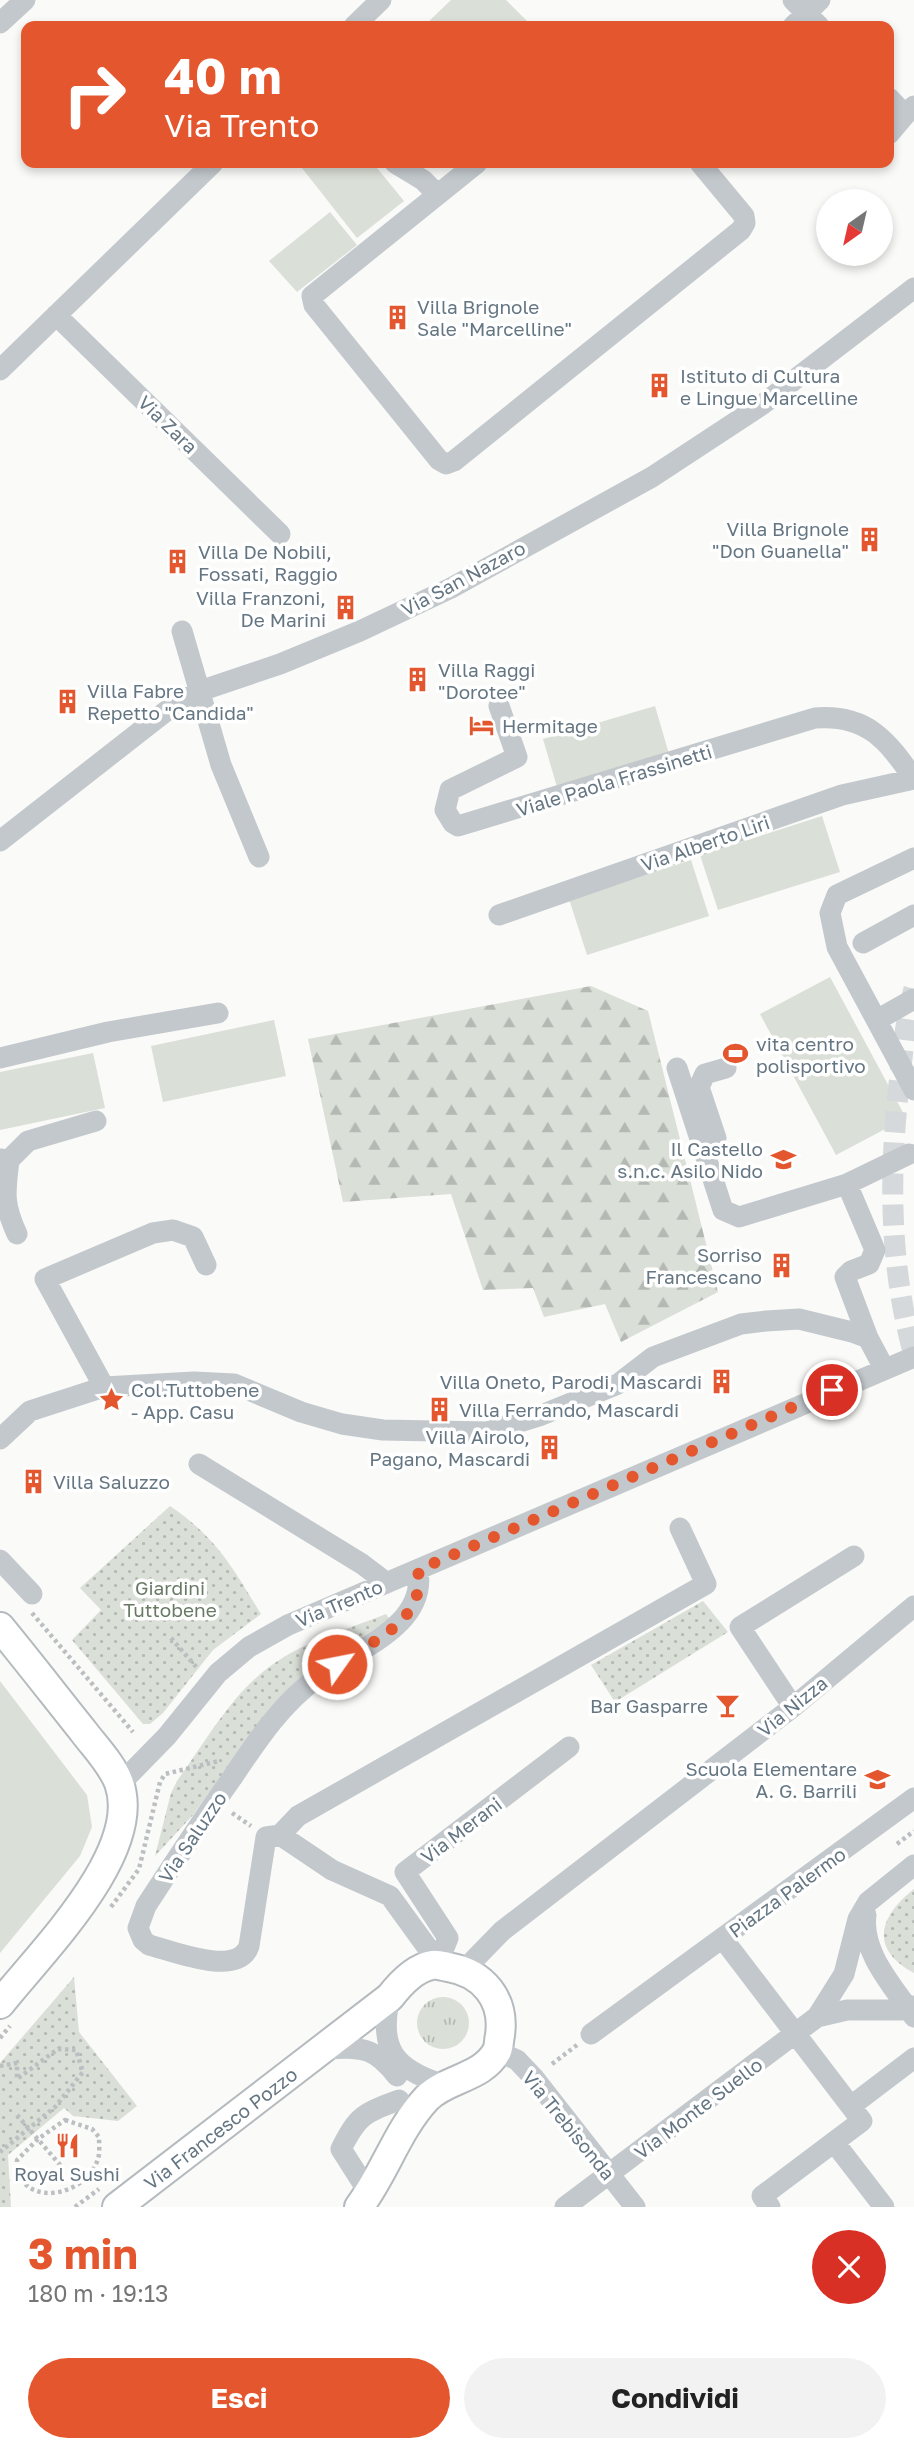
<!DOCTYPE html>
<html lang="it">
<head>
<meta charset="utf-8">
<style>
  body { margin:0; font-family:"Golos Text",sans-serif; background:#f2f2f2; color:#222; height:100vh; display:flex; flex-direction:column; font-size:26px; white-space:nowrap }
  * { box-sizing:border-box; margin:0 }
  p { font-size:23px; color:#767676 }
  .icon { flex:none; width:38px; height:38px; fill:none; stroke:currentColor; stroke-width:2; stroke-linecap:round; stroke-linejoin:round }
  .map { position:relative; height:2207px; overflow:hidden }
  .side { display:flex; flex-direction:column; background:#fff; flex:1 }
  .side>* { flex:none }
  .hud { position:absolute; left:21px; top:21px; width:873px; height:147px; border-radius:14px; box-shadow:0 4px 10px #0003; background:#e4572e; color:#fff; overflow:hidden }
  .needle { width:46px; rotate:214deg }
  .buttons { position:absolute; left:816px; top:189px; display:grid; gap:14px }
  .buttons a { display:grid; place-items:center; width:77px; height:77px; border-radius:50%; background:#fff; box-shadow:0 4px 10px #0003; font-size:35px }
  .pin { position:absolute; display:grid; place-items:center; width:60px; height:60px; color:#fff; margin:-30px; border:4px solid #fff; border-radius:50%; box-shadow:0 2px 7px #0007 }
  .me { position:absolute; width:77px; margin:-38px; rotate:57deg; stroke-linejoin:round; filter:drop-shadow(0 0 5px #0008) }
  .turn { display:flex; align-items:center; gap:24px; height:147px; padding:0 28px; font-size:32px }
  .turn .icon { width:91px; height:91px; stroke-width:2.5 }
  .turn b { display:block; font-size:49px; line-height:60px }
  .round { display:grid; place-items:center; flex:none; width:74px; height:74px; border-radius:37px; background:#f2f2f2 }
  .head { display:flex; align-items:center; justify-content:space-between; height:119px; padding:0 28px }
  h1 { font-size:42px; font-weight:700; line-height:52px; color:#e4572e }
  .button { display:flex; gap:14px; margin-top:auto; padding:14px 28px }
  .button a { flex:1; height:80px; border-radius:42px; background:#e4572e; color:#fff; font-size:28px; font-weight:700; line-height:80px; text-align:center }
  .button a+a { background:#f2f2f2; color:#222 }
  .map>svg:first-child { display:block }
  .grass { fill:url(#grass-tufts) }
  .forest { fill:url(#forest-firs) }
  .park { fill:url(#park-dots) }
  .garden { fill:#dadfd7 }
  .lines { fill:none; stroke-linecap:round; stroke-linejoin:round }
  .minor-tunnel { stroke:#d5d9db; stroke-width:21; stroke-dasharray:21 10; stroke-linecap:butt }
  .major-casing { stroke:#b5babe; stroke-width:32 }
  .path { stroke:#bbbfc2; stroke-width:4.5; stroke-dasharray:3.5 3.5; stroke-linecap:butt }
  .minor { stroke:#c3c8cc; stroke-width:21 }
  .major { stroke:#fff; stroke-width:28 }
  .route { stroke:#e4572e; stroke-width:12; stroke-dasharray:0 21.6 }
  .labels { text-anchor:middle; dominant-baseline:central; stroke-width:7; stroke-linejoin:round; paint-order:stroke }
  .poi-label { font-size:19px; fill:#657683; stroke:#fff; text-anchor:start }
  .street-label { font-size:19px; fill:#657683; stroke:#fff }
  .park-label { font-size:19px; fill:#687a64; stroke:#fff }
</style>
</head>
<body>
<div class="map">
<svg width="914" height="2207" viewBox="0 0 914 2207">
  <defs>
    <pattern id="grass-tufts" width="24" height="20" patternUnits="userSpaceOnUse" patternTransform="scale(1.75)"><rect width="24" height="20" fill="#dadfd7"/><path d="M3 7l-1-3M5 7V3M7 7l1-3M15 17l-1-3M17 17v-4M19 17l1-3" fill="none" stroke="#b4b9b4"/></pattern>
    <pattern id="forest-firs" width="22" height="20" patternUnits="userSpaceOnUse" patternTransform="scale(1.75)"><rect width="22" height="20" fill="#dadfd7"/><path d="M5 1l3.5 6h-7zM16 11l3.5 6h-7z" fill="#b4b9b4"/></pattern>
    <pattern id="park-dots" width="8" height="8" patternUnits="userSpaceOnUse" patternTransform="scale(1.75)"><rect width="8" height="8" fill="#dadfd7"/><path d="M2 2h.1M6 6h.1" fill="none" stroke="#b4b9b4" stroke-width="1.8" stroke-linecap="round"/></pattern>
  </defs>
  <rect width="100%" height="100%" fill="#fafaf8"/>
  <path class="grass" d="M417 2023a26 26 0 1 1 52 0a26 26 0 1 1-52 0Z"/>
  <path class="forest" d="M 591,986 L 648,1011 L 718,1292 L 621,1342 L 605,1304 L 544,1317 L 533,1288 L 483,1290 L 451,1194 L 343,1202 L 308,1039 Z"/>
  <path class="park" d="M 170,1506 C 216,1537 233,1568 261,1614 L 213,1650 L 163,1713 L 150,1724 L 143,1724 L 72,1640 L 101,1610 L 80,1588 Z
    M 703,1601 L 728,1632 L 615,1702 L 591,1665 Z
    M 386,1614 L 391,1621 L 309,1672 L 265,1714 L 193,1815 L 155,1856 L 171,1793 L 177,1781 C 204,1744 228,1700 264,1671 C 298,1643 346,1630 386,1614 Z
    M 914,1889 L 914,1973 C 868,1948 880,1916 914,1889 Z
    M 74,1977 L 79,2032 L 137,2106 L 118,2121 L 73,2116 L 64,2108 L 8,2155 L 11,2207 L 0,2207 L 0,2063 Z"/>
  <path class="garden" d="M 451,0 L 506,0 L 532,26 L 424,26 Z
    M 298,163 L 373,163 L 404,201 L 357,238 Z
    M 330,212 L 357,245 L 297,292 L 269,261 Z
    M 655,706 L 669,754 L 557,787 L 543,739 Z
    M 822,816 L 840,872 L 718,910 L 700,855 Z
    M 691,860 L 709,916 L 587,955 L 569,899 Z
    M 830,977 L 906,1118 L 836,1155 L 760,1014 Z
    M 274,1020 L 286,1076 L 163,1102 L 151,1046 Z
    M 93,1053 L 105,1108 L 0,1130 L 0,1072 Z
    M 0,1681 L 87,1795 L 92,1827 L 80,1856 L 0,1953 Z"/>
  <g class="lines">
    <path class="minor-tunnel" d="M 914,989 C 905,1019 903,1053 899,1084 C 889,1176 889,1265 914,1355"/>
    <defs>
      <g id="major">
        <path d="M 0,1627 C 28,1661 55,1696 83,1731 C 95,1747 112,1764 119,1783 C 144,1852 40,1953 0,2004"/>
        <path id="s1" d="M 117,2207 L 390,1997 C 400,1984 415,1968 432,1965 C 437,1964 443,1966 448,1967 C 483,1973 505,1999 500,2035 C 499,2039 499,2047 497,2051 C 483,2078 447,2078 427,2098 C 397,2130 385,2173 359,2207"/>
      </g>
    </defs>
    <use href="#major" class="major-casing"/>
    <path class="path" d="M 32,1613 L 133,1732
      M 171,1638 L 198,1669
      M 232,1813 L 251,1826
      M 897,1844 L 914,1831
      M 111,1907 L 139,1869 L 160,1782 L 165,1774 L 219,1761
      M 0,2038 L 10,2026
      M 552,2064 L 577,2045
      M 0,2066 L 17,2063 L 17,2079 L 58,2049 L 76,2050 L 83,2072 L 55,2107 L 0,2152
      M 17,2115 L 61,2166
      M 65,2120 L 92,2129 L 99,2137 C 99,2144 100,2153 98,2159 C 84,2201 15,2207 17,2160 L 38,2139 Z
      M 75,2207 L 99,2189"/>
    <path class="minor" d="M 793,0 L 819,26
      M 0,23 L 25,0
      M 354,26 L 381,0
      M 793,26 L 820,0
      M 889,98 L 905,115 L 914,106
      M 889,134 L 905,115
      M 395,163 L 423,180 L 437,194
      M 477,163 L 312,296 L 314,305 L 439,460 L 446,464 L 454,461 L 741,230 L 745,223 L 744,216 L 700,163
      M 56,315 L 280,534
      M 0,370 L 213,163
      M 182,631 L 221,765 L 259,857
      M 499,706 L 517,757 L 450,790 L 445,810 L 453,823 L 458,826 L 815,718 C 867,714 887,740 914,779
      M 0,841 L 174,705 L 200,691 L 280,664 L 360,631 L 451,588 L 652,477 L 763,404 L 914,288
      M 914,858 L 837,895 L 830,913 L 837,947 L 914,1090
      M 499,915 L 842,795 L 914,779
      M 863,943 L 914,915
      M 877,1020 L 914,999
      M 0,1058 L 108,1032 L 218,1013
      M 677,1068 L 723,1210 L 739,1217 L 847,1184 L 875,1250 L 869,1264 L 851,1271 L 845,1277 L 868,1338
      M 716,1138 L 699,1087 L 705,1074 L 726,1068
      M 0,1159 L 9,1160 L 28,1141 L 96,1121
      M 9,1160 C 5,1193 3,1204 17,1234
      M 847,1184 L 909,1154
      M 104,1387 L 45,1279 L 153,1233 L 173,1230 L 193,1237 L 206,1265
      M 0,1439 L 30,1411 L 104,1387 L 194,1382 L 234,1384 L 301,1412 L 342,1424 L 383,1430 L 487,1432 L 539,1416 L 618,1384 L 653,1357 L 741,1324 L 766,1321 L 799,1319 L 852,1332 L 868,1338 L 884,1368
      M 199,1464 L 362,1564 L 387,1583
      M 0,1560 L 32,1594
      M 418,1570 C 427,1627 356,1649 317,1678 C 280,1705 257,1741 232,1778 C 202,1820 174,1863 146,1906 L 138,1928 L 143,1940 L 149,1945 C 173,1951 238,1978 249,1946 L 266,1837 L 280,1835 L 332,1870 L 390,1896 L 427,1947 L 433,1964
      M 793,1707 L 740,1627 L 854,1556
      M 120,1784 L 167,1736 L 218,1673 L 249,1647 L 288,1625 L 914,1357
      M 280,1835 L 298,1816 L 706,1584 L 680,1528
      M 866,1915 C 861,1953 894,1987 914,2017
      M 723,1939 L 862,2121 L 834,2142 L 884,2207
      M 437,1965 L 448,1938 L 405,1872 L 569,1747
      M 464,1970 L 502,1931 L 793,1707 L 914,1606
      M 390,1997 C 378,2048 394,2069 442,2084
      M 817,2017 L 844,1974 L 858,1919 L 868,1902 L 914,1865
      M 591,2034 L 914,1798
      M 322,2049 C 360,2048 372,2044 397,2076
      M 497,2051 L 517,2060 L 534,2078 L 635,2207
      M 851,2106 L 914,2058
      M 369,2193 L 341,2149 C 358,2115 364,2113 399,2100
      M 565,2207 L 817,2017 L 847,2010 L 909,2010 L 914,2006
      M 770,2207 L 762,2196 L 834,2142"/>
    <use href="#major" class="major"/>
  </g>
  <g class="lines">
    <path class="route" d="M 337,1664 C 374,1640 426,1621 418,1570 L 832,1390"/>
  </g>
  <defs>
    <symbol id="building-bare" viewBox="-9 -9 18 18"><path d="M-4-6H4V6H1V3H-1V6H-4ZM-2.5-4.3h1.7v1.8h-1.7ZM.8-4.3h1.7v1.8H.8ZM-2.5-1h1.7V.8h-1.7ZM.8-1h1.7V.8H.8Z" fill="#e4572e" stroke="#fff" stroke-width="2.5" paint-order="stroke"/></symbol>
    <symbol id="hotel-bare" viewBox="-9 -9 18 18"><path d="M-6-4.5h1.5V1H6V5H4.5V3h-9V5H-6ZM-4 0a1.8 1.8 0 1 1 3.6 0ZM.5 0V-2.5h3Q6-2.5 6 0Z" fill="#e4572e" stroke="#fff" stroke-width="2.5" paint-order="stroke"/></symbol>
    <symbol id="stadium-bare" viewBox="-9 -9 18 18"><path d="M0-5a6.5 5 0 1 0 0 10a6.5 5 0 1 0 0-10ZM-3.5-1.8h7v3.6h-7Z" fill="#e4572e" stroke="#fff" stroke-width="2.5" paint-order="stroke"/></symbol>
    <symbol id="school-bare" viewBox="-9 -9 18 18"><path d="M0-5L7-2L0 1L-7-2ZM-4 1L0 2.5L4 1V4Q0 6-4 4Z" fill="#e4572e" stroke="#fff" stroke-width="2.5" paint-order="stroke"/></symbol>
    <symbol id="sight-bare" viewBox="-9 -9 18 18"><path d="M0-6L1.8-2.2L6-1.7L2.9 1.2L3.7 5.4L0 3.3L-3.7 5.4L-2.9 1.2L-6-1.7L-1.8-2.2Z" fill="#e4572e" stroke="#fff" stroke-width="2.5" paint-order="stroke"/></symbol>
    <symbol id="bar-bare" viewBox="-9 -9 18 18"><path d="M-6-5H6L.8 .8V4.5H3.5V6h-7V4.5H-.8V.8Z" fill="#e4572e" stroke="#fff" stroke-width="2.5" paint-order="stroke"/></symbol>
    <symbol id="restaurant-bare" viewBox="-9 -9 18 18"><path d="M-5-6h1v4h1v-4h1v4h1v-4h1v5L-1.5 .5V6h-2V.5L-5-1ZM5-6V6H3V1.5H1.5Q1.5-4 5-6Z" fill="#e4572e" stroke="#fff" stroke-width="2.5" paint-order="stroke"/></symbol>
  </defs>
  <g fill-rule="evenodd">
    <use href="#building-bare" x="380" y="300" width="35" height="35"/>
    <use href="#building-bare" x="642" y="368" width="35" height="35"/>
    <use href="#building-bare" x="852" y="522" width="35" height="35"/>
    <use href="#building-bare" x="160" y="544" width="35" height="35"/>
    <use href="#building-bare" x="328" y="590" width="35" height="35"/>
    <use href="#building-bare" x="400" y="662" width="35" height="35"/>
    <use href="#building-bare" x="50" y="684" width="35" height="35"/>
    <use href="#hotel-bare" x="464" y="708" width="35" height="35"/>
    <use href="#stadium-bare" x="718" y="1036" width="35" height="35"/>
    <use href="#school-bare" x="766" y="1142" width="35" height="35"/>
    <use href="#building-bare" x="764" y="1248" width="35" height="35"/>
    <use href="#building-bare" x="704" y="1364" width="35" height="35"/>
    <use href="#sight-bare" x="94" y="1382" width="35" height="35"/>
    <use href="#building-bare" x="422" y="1392" width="35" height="35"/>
    <use href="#building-bare" x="532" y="1430" width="35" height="35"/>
    <use href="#building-bare" x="16" y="1464" width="35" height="35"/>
    <use href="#bar-bare" x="710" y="1688" width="35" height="35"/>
    <use href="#school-bare" x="860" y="1762" width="35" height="35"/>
    <use href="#restaurant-bare" x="50" y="2128" width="35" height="35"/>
  </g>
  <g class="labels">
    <g class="poi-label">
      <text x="417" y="306">Villa Brignole<tspan x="417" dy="22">Sale "Marcelline"</tspan></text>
      <text x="680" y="375">Istituto di Cultura<tspan x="680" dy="22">e Lingue Marcelline</tspan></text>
      <text x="849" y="528" text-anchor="end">Villa Brignole<tspan x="849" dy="22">"Don Guanella"</tspan></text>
      <text x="198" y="551">Villa De Nobili,<tspan x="198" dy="22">Fossati, Raggio</tspan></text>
      <text x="326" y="597" text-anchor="end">Villa Franzoni,<tspan x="326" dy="22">De Marini</tspan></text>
      <text x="438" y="669">Villa Raggi<tspan x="438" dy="22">"Dorotee"</tspan></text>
      <text x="87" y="690">Villa Fabre<tspan x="87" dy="22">Repetto "Candida"</tspan></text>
      <text x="502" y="725">Hermitage</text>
      <text x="756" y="1043">vita centro<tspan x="756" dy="22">polisportivo</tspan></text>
      <text x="763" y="1148" text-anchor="end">Il Castello<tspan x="763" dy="22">s.n.c. Asilo Nido</tspan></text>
      <text x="762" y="1254" text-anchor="end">Sorriso<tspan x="762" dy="22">Francescano</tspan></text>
      <text x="702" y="1381" text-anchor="end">Villa Oneto, Parodi, Mascardi</text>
      <text x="131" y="1389">Col.Tuttobene<tspan x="131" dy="22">- App. Casu</tspan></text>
      <text x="459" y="1409">Villa Ferrando, Mascardi</text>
      <text x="530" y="1436" text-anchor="end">Villa Airolo,<tspan x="530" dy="22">Pagano, Mascardi</tspan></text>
      <text x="53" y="1481">Villa Saluzzo</text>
      <text x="708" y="1705" text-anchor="end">Bar Gasparre</text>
      <text x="857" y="1768" text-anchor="end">Scuola Elementare<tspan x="857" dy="22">A. G. Barrili</tspan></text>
      <text x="67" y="2173" text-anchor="middle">Royal Sushi</text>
    </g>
    <g class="street-label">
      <text transform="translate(168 424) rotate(44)">Via Zara</text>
      <text transform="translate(463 578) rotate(-28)">Via San Nazaro</text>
      <text transform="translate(614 780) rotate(-17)">Viale Paola Frassinetti</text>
      <text transform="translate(705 843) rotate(-19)">Via Alberto Liri</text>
      <text transform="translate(339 1603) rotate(-23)">Via Trento</text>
      <text transform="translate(792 1706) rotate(-39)">Via Nizza</text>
      <text transform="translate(461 1830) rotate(-37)">Via Merani</text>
      <text transform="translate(192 1837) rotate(-56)">Via Saluzzo</text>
      <text transform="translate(787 1892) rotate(-36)">Piazza Palermo</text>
      <text transform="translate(698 2108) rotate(-37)">Via Monte Suello</text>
      <text transform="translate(569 2125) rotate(51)">Via Trebisonda</text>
      <text stroke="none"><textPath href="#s1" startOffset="130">Via Francesco Pozzo</textPath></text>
    </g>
    <g class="park-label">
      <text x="170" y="1587">Giardini<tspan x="170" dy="22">Tuttobene</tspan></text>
    </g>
  </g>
</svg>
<div class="buttons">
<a><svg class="needle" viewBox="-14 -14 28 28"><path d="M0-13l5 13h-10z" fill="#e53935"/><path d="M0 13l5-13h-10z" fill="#767676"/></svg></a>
</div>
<div class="pin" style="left:832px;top:1390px;background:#d93025"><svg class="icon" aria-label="arrive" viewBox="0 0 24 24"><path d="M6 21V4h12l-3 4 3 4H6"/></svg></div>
<svg class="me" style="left:337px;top:1664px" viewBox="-20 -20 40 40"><circle r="17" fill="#e4572e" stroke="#fff" stroke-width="3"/><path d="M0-11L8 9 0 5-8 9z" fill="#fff"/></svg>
<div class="hud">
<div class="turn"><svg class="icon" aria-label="right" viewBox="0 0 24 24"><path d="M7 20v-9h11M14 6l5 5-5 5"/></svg><div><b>40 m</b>Via Trento</div></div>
</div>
</div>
<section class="side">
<div class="head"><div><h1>3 min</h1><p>180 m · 19:13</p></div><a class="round" style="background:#d93025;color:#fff"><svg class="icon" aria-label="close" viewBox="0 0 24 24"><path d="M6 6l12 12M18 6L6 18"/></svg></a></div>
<div class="button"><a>Esci</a><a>Condividi</a></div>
</section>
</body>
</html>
